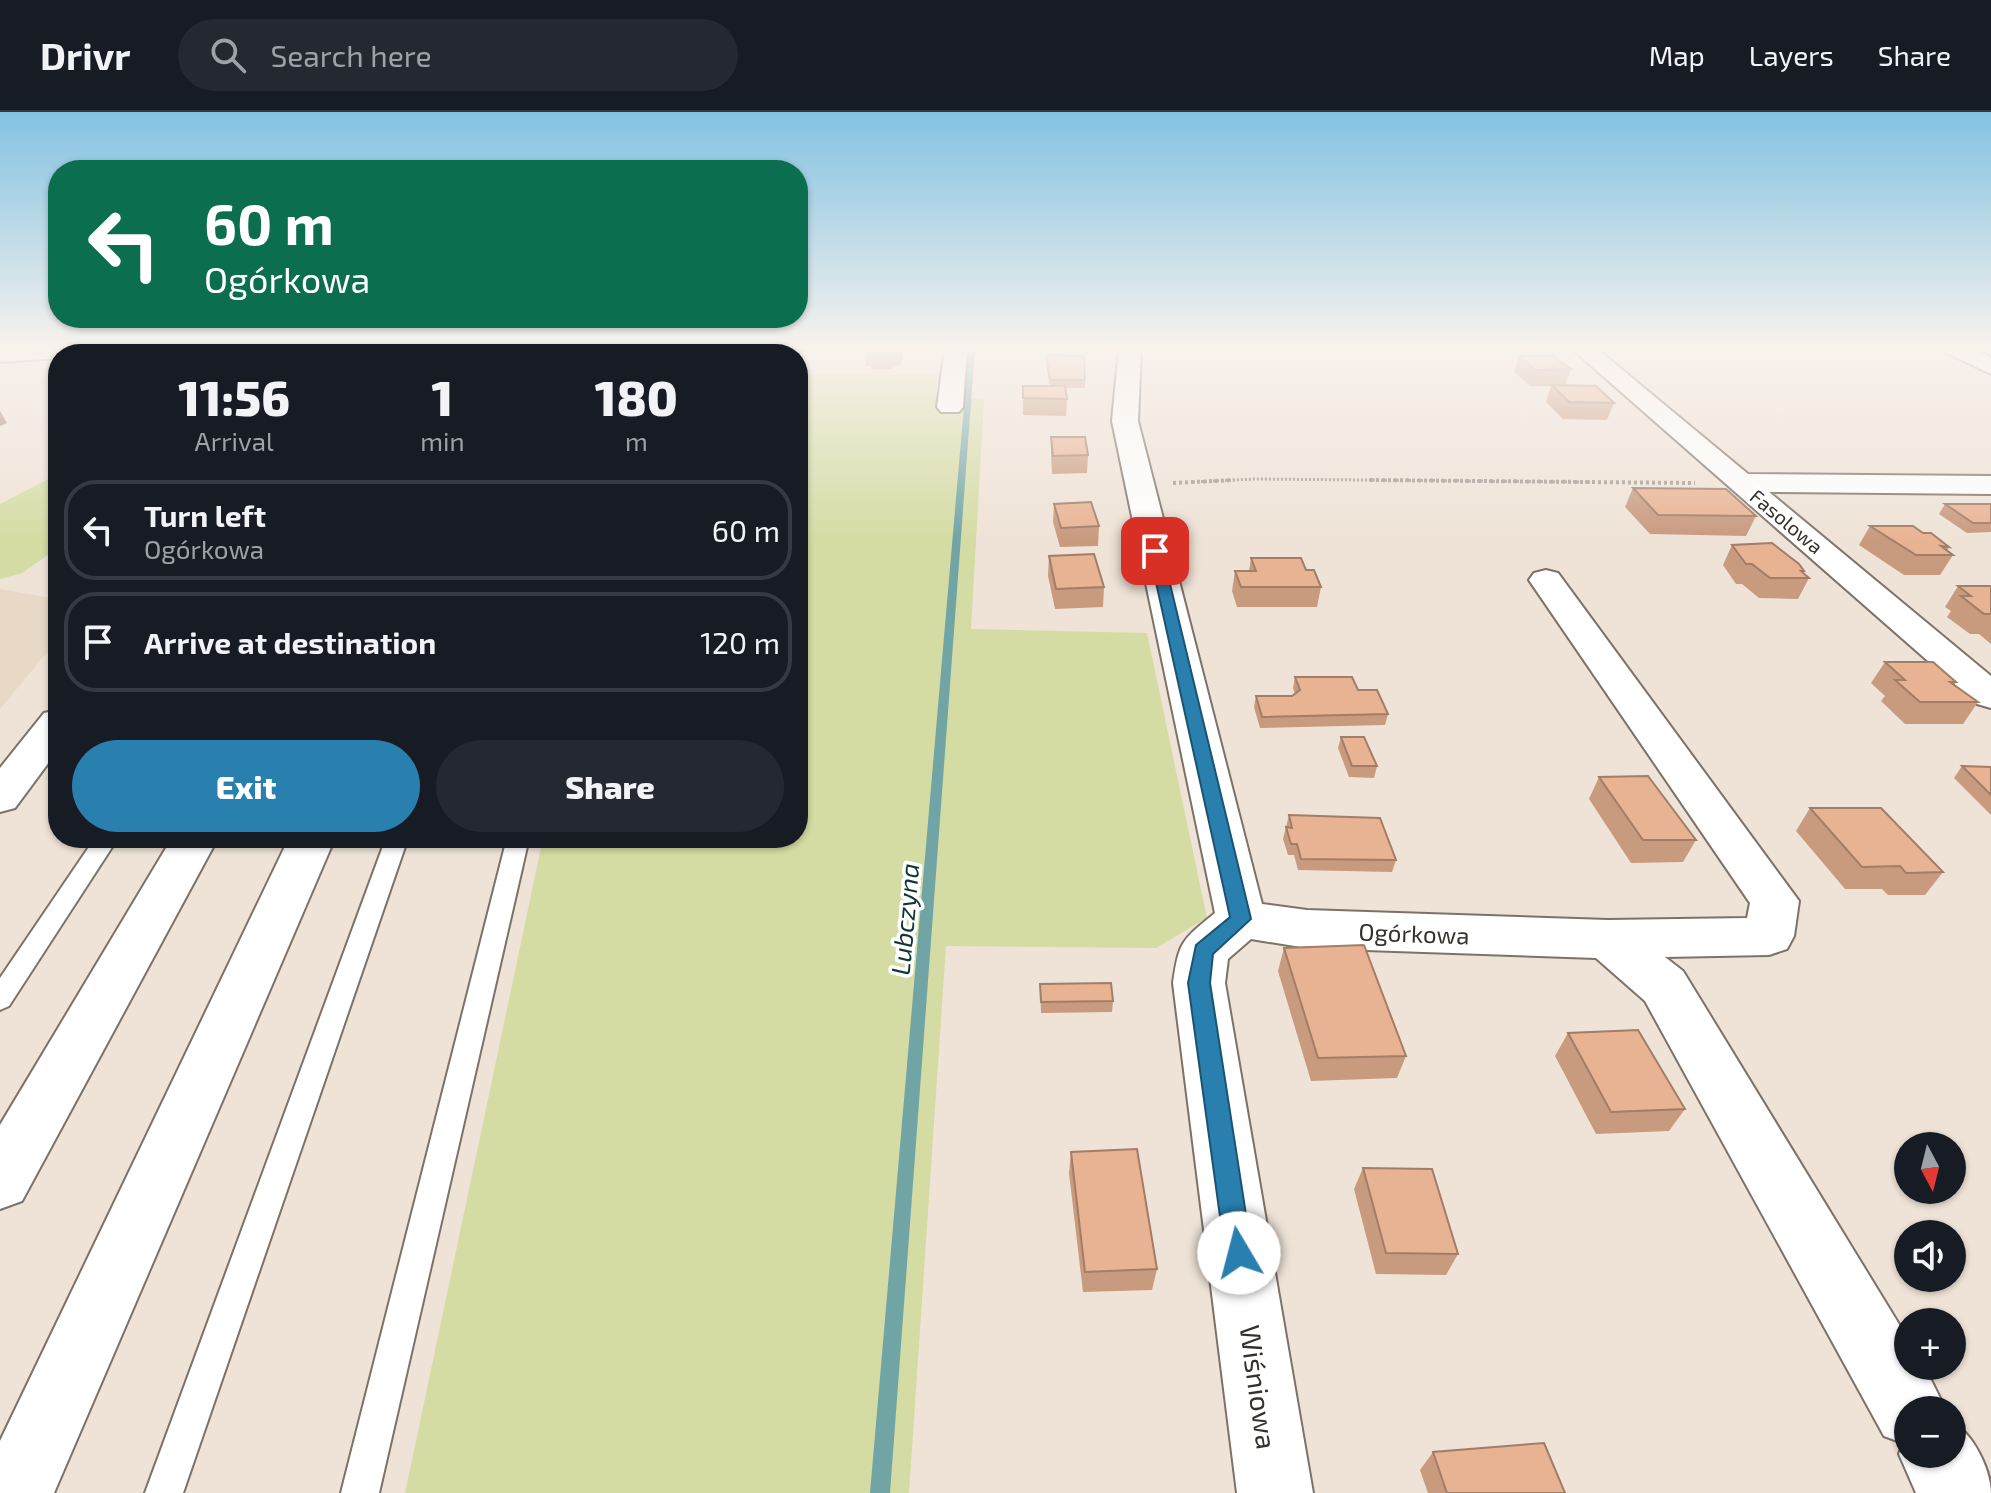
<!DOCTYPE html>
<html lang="en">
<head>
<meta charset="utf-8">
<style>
  body { margin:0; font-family:"Exo 2",sans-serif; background:#242831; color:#f1f3f6; height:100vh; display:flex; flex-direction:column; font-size:30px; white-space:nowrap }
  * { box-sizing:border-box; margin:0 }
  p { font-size:26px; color:#9ea1a6 }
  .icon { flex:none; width:44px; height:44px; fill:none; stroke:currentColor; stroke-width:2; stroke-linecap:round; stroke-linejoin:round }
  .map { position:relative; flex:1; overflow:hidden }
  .details { position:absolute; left:48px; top:232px; width:760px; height:504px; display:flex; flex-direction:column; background:#171b24; border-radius:32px; box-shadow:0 2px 6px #0004 }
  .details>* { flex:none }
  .hud { position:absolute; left:48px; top:48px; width:760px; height:168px; border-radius:32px; box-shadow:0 2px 6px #0004; background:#0b6e4f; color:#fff; overflow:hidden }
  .needle { width:52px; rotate:173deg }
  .buttons { position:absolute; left:1894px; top:1020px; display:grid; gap:16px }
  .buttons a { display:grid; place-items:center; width:72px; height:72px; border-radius:50%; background:#171b24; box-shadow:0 2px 6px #0004; font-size:40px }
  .pin { position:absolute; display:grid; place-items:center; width:68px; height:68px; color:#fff; margin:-34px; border-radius:16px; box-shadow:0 4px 12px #0006 }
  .me { position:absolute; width:88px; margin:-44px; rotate:352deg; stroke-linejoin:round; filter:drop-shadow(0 0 6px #0008) }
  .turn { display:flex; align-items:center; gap:28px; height:168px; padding:0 24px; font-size:36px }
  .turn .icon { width:104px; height:104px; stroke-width:2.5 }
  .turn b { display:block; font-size:56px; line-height:68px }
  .eta { display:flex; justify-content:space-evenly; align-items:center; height:136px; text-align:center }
  .eta b { font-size:48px; font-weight:800; line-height:56px }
  .primary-button { display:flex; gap:16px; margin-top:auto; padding:16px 24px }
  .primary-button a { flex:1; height:92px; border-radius:48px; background:#2980af; color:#fff; font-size:32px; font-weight:800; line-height:92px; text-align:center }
  .primary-button a+a { background:#242831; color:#f1f3f6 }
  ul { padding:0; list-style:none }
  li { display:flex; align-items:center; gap:24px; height:100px; margin:0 16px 12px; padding:0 8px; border:4px solid #363941; border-radius:32px }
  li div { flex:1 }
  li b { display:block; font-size:30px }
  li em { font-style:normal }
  header { display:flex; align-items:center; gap:48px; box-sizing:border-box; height:112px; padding:0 40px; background:#171b24; border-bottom:2px solid #363941 }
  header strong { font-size:38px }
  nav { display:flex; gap:44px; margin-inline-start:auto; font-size:28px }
  .search { width:560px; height:72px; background:#242831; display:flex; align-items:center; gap:20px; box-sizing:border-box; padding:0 28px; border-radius:44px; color:#9ea1a6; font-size:30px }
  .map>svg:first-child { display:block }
  .industrial { fill:#e7d9c6 }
  .green { fill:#d4dca3 }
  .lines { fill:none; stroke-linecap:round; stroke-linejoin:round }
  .stream { fill:#70a4a5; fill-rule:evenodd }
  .lane-casing { stroke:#7c7267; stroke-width:4 }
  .street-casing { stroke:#7c7267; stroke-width:4 }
  .highway-casing { stroke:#7c7267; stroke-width:4 }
  .path-far1 { stroke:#a29990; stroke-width:3; stroke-dasharray:2 2; stroke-linecap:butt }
  .path { stroke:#a29990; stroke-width:4; stroke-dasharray:3 3; stroke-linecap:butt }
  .lane { fill:#fff; fill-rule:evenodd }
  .street { fill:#fff; fill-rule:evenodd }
  .highway { fill:#fff; fill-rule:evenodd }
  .wall { fill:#c89a7e }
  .shaded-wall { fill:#a27d67 }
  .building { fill:#e8b393; stroke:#a27d67; stroke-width:2 }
  .route { fill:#2980af; stroke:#1b5372; stroke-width:2 }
  .labels { text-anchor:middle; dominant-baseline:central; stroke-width:7; stroke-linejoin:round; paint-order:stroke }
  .far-street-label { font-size:20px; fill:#35312c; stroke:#fff }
  .street-label { font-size:24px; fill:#35312c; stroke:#fff }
  .water-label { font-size:26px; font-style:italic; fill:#0f3536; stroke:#fff }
  .near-street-label { font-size:28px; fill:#35312c; stroke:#fff }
</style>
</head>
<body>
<header>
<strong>Drivr</strong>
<div class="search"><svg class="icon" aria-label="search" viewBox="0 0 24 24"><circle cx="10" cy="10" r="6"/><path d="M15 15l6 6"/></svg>Search here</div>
<nav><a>Map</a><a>Layers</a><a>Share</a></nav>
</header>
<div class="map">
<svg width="1991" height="1381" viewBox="0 0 1991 1381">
  <rect width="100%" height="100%" fill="#efe3d7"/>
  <path class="industrial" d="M 0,477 L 58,487 L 58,527 L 0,597 Z"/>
  <path class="green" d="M 631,236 L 782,236 L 775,242 L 631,242 Z
    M 798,263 L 936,263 L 936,281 L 984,288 L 971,517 L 1147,521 L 1207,806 L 1156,836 L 946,834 L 909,1381 L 405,1381 L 543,726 L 798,726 Z
    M 58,362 L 58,436 L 22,461 L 0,467 L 0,392 Z"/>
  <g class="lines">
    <path class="stream" d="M 969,236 L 975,236 L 890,1381 L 870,1381 Z"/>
    <defs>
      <path id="lane" d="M 397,236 L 409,236 L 406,242 L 394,242 Z
        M 557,236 L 569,236 L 568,242 L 556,242 Z
        M 95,726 L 118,726 L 9,894 L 0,898 L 0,866 Z
        M 386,726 L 408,726 L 183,1381 L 145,1381 Z
        M 507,726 L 529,726 L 379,1381 L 341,1381 Z"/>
      <path id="street" d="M 0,236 L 114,236 L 106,242 L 58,242 L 58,246 L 0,250 Z
        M 332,236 L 355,236 L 351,242 L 328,242 Z
        M 945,236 L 967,236 L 963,295 L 959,300 L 941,300 L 937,295 Z
        M 1119,236 L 1141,236 L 1138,309 L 1262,792 L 1307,798 L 1608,808 L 1747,806 L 1750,791 L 1529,468 L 1534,461 L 1546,458 L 1558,461 L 1799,789 L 1794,824 L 1787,837 L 1769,843 L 1665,845 L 1683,859 L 1908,1227 L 1908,1254 L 1924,1254 L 1946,1298 L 1908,1298 L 1908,1342 L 1952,1342 L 1952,1311 C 1973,1320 1991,1359 1991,1381 L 1916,1381 L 1899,1342 L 1903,1331 L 1884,1324 L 1645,889 L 1596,846 L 1307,836 L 1251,827 L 1228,847 L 1225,871 L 1313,1381 L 1237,1381 L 1173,871 C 1179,829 1182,828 1215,801 L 1112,309 Z
        M 1571,236 L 1596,236 L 1748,362 L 1991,364 L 1991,382 L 1769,380 L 1991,564 L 1991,596 L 1977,592 Z
        M 1944,236 L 1973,236 L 1991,246 L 1991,262 L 1947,241 Z
        M 58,598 L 58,638 L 15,696 L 0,700 L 0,656 L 44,601 Z"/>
      <path id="highway" d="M 444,236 L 466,236 L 463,242 L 441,242 Z
        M 503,236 L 525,236 L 523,242 L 501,242 Z
        M 172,726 L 218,726 L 22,1089 L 0,1097 L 0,1013 Z
        M 289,726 L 335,726 L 54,1381 L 0,1381 L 0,1329 Z"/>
    </defs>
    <use href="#lane" class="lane-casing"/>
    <use href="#street" class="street-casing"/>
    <use href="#highway" class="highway-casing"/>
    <path class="path-far1" d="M 1193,370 L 1255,367 L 1590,370"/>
    <path class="path" d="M 1370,368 L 1695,371
      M 1173,371 L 1234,368"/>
    <use href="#lane" class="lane"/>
    <use href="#street" class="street"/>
    <use href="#highway" class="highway"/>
  </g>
  <path class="wall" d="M 866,236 L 922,236 L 922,238 L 901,238 L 900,254 L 892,254 L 891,257 L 871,257 L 871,254 L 866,254 Z
    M 1046,243 L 1085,268 L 1085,276 L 1065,276 L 1067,287 L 1066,304 L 1023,303 L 1023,274 L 1050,274 L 1046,251 Z
    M 1519,244 L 1571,257 L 1565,274 L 1614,291 L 1607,308 L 1563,307 L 1546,290 L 1551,274 L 1530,274 L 1514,260 Z
    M 1051,325 L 1088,343 L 1087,361 L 1052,362 L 1051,343 Z
    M 1633,376 L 1756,404 L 1746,424 L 1650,422 L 1625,395 Z
    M 1054,392 L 1099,414 L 1098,434 L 1060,435 L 1053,410 Z
    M 1945,392 L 1991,392 L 1991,420 L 1967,421 L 1939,402 Z
    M 1870,414 L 1949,435 L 1947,439 L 1953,443 L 1940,463 L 1904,463 L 1859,433 Z
    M 1732,433 L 1804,459 L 1803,461 L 1809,466 L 1798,487 L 1759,486 L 1742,472 L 1736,472 L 1723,453 Z
    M 1049,444 L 1104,475 L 1103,495 L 1055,497 L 1048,464 Z
    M 1251,446 L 1306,458 L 1321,475 L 1317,495 L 1237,495 L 1232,479 L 1235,459 L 1249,459 Z
    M 1958,474 L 1991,474 L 1991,532 L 1979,522 L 1970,522 L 1947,505 L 1951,499 L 1945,495 Z
    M 1885,550 L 1956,570 L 1954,573 L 1978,590 L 1963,612 L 1905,612 L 1881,589 L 1885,584 L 1871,571 Z
    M 1295,565 L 1358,578 L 1388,602 L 1385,613 L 1260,616 L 1254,595 L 1256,584 L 1292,584 L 1295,582 L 1293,576 Z
    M 1341,625 L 1377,654 L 1374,666 L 1349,665 L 1338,636 Z
    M 1962,654 L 1991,655 L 1991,703 L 1954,666 Z
    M 1599,665 L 1696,728 L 1683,750 L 1631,751 L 1589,687 Z
    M 1810,696 L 1943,760 L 1925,783 L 1888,783 L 1882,777 L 1845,777 L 1796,719 Z
    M 1289,703 L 1396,748 L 1392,760 L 1298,758 L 1294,743 L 1288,743 L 1283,727 Z
    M 1284,836 L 1406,944 L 1397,966 L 1311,969 L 1278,859 Z
    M 1040,872 L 1113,889 L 1112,900 L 1041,901 Z
    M 1568,921 L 1685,997 L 1669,1019 L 1596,1022 L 1555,944 Z
    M 1071,1040 L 1157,1157 L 1152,1178 L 1083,1180 L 1069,1061 Z
    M 1363,1056 L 1458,1142 L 1446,1163 L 1376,1162 L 1354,1077 Z
    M 1433,1340 L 1565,1381 L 1428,1381 L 1420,1358 Z"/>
  <path class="shaded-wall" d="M 899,236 L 901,236 L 902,246 L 900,254 Z
    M 0,299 L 7,311 L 0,314 Z"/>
  <path class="building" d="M 173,236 L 177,236 L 198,238 L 189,242 L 194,242 L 159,242 Z
    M 866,236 L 899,236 L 899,238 L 891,238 L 890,241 L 870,241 L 871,238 L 865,238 Z
    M 1046,243 L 1084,244 L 1085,268 L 1050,268 Z
    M 1519,244 L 1553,244 L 1571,257 L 1535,258 Z
    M 1552,273 L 1596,274 L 1614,291 L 1569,290 Z
    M 1023,274 L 1065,274 L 1067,287 L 1023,286 Z
    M 1051,325 L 1085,325 L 1088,343 L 1053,344 Z
    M 1633,376 L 1726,377 L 1756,404 L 1658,403 Z
    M 1091,390 L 1099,414 L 1061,416 L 1054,392 Z
    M 1945,392 L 1991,392 L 1991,411 L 1973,411 Z
    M 1870,414 L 1913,414 L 1923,421 L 1931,421 L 1949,435 L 1941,434 L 1953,443 L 1916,443 Z
    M 1772,431 L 1799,452 L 1804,459 L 1801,459 L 1809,466 L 1770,466 L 1752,452 L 1746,452 L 1732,433 Z
    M 1094,442 L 1104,475 L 1056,477 L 1049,444 Z
    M 1251,446 L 1301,446 L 1306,458 L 1314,458 L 1321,475 L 1241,475 L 1235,459 L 1256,459 Z
    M 1958,474 L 1991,474 L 1991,502 L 1984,502 L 1961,484 L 1971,484 Z
    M 1885,550 L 1933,550 L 1956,570 L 1950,570 L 1978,590 L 1920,590 L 1895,568 L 1905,568 Z
    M 1295,565 L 1352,565 L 1358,578 L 1377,578 L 1388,602 L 1262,605 L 1256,584 L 1292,584 L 1300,578 Z
    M 1341,625 L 1364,625 L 1377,654 L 1352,654 Z
    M 1962,654 L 1991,655 L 1991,683 Z
    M 1648,664 L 1696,728 L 1643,728 L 1599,665 Z
    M 1810,696 L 1881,696 L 1943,760 L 1906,761 L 1900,754 L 1862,755 Z
    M 1289,703 L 1380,706 L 1396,748 L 1301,747 L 1297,732 L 1291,732 L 1286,715 L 1292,716 Z
    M 1364,833 L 1406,944 L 1318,946 L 1284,836 Z
    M 1111,871 L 1113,889 L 1041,890 L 1040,872 Z
    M 1638,918 L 1685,997 L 1611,1000 L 1568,921 Z
    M 1137,1037 L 1157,1157 L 1085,1160 L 1071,1040 Z
    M 1363,1056 L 1432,1057 L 1458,1142 L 1386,1141 Z
    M 1544,1331 L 1565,1381 L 1447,1381 L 1433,1340 Z"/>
  <linearGradient id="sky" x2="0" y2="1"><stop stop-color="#82c2e2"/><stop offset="0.55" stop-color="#f8f2ed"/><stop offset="1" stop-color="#f8f2ed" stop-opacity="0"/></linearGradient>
  <rect width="1991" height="429" fill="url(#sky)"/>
  <path class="route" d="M 1155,435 L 1162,439 L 1251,807 L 1213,842 L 1210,871 L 1252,1141 L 1248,1150 L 1239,1154 L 1229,1150 L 1225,1141 L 1188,871 L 1196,833 L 1230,805 L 1149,439 Z"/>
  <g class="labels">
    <g class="far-street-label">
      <text transform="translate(1787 409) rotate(40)">Fasolowa</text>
    </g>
    <g class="street-label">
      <text transform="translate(1414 821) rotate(2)">Ogórkowa</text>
    </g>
    <g class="water-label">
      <text transform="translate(904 807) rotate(-85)">Lubczyna</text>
    </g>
    <g class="near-street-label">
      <text transform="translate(1259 1275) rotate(82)">Wiśniowa</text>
    </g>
  </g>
</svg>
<div class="buttons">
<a><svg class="needle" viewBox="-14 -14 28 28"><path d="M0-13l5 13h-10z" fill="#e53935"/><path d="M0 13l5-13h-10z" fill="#9ea1a6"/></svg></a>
<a><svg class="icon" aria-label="sound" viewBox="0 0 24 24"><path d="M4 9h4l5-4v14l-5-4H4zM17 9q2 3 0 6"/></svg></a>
<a>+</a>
<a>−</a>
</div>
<div class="pin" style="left:1155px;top:439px;background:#d93025"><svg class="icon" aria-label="arrive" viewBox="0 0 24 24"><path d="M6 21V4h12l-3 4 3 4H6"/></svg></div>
<svg class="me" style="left:1239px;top:1141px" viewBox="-20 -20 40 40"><circle r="19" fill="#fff"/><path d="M0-13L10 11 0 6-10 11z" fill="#2980af"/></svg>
<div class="hud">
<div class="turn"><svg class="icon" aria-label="left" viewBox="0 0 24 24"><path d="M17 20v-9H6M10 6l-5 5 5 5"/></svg><div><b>60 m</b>Ogórkowa</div></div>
</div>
<section class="details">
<div class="eta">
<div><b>11:56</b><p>Arrival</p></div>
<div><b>1</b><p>min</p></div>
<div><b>180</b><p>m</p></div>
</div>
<ul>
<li><svg class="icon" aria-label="left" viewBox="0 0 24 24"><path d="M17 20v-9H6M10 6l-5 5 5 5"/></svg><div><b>Turn left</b><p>Ogórkowa</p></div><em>60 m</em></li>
<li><svg class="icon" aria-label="arrive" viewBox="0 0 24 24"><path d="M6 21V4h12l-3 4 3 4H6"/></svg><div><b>Arrive at destination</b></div><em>120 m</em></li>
</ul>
<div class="primary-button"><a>Exit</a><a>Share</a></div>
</section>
</div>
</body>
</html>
